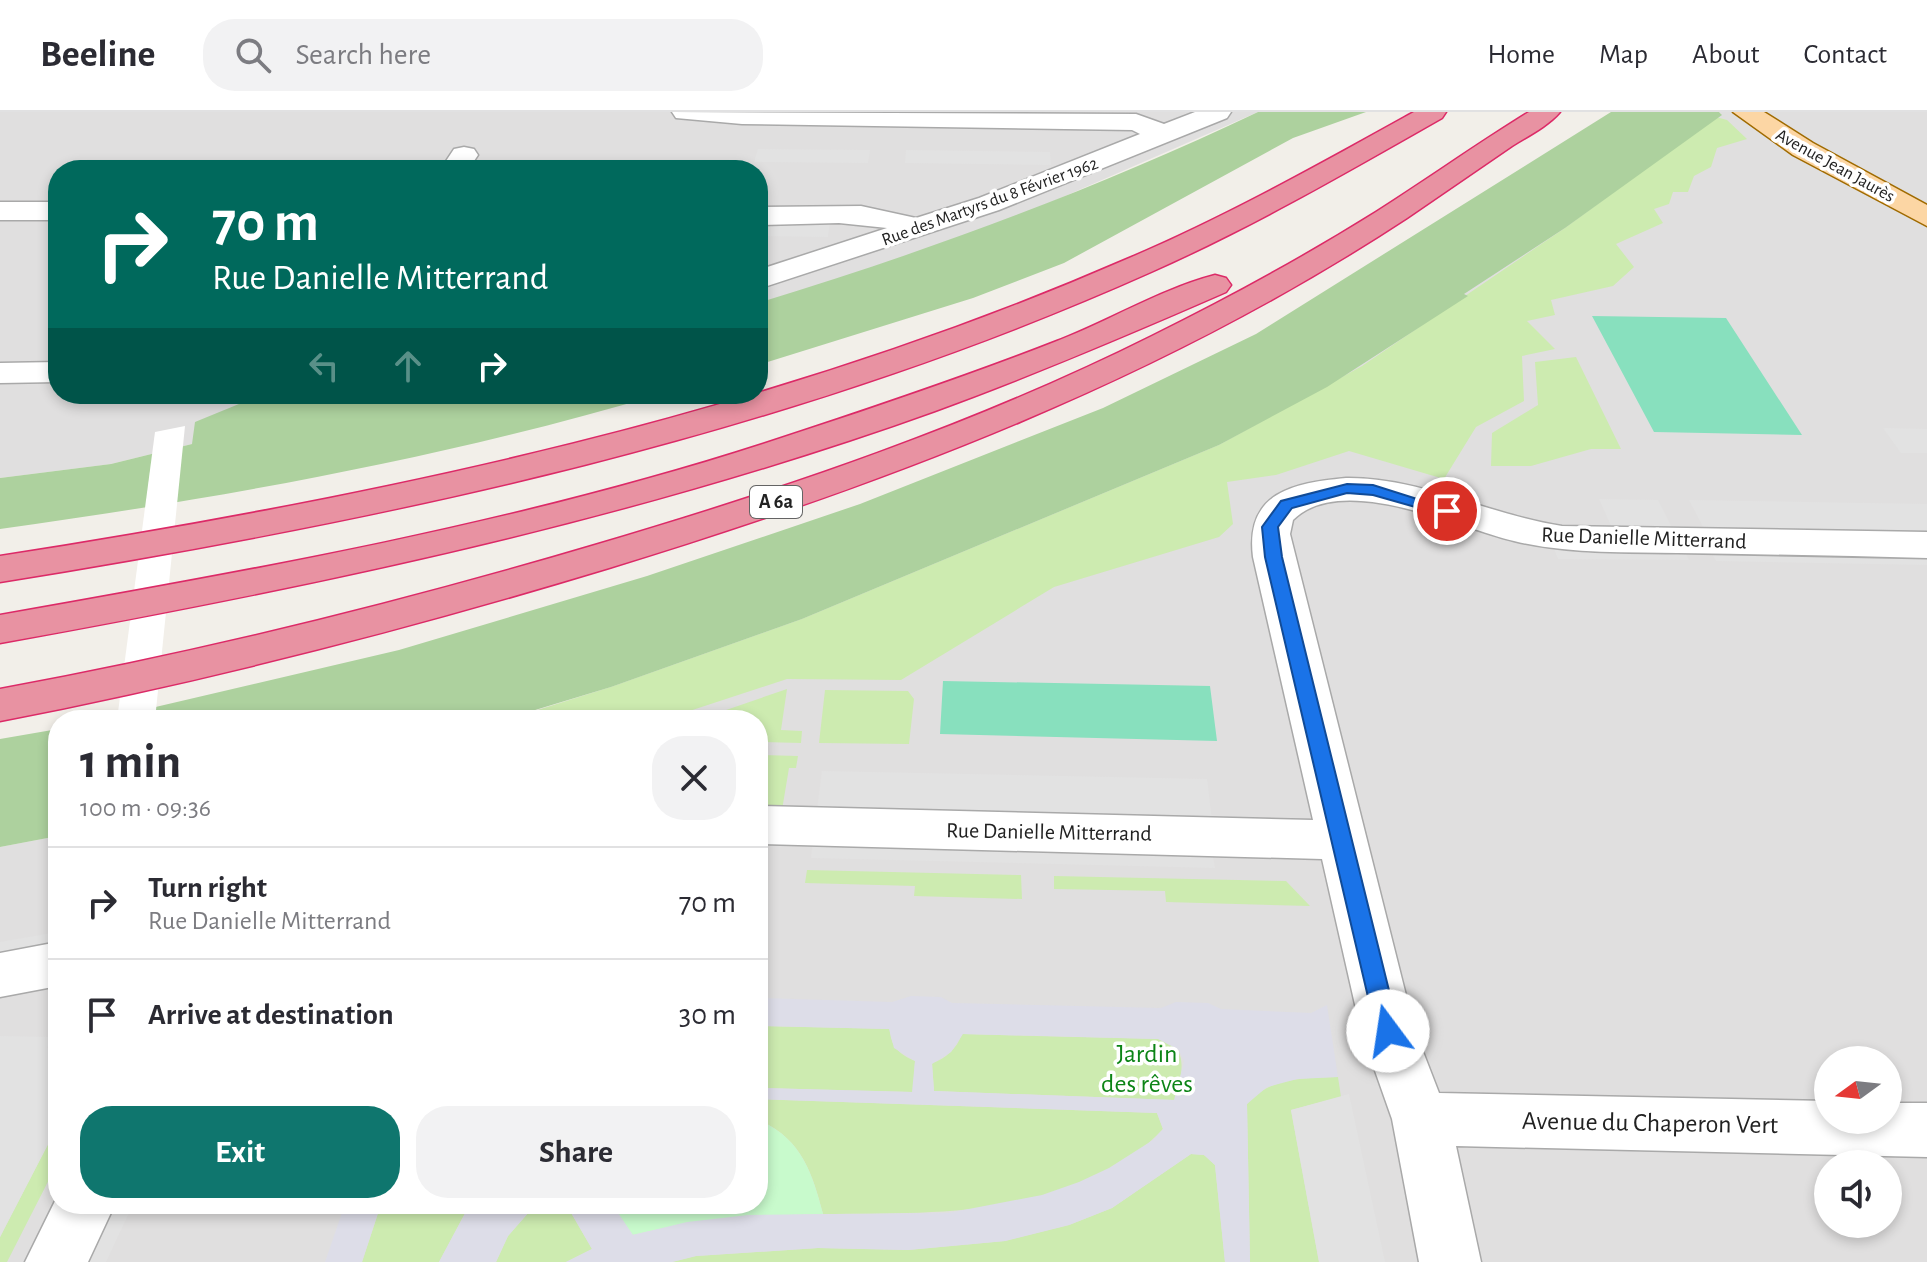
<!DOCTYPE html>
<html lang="en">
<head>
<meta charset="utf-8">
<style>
  body { margin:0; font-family:"Alegreya Sans",sans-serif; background:#f2f2f3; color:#2b2b33; height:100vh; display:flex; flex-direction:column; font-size:30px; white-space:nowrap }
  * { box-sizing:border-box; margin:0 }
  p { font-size:26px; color:#7c7c81 }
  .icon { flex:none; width:44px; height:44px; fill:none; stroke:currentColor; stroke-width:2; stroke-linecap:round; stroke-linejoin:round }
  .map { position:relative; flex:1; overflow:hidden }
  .side { position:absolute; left:48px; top:598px; width:720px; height:504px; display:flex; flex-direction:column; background:#fff; border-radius:32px; box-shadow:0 4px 12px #0003 }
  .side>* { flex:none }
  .guide { position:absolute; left:48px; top:48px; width:720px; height:244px; border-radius:32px; box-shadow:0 4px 12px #0003; background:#00695c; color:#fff; overflow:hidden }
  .needle { width:52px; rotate:255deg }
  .buttons { position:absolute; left:1814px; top:934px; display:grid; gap:16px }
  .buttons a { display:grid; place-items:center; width:88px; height:88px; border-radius:50%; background:#fff; box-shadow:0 4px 12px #0003; font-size:40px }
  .pin { position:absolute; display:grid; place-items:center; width:68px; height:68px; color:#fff; margin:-34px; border:4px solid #fff; border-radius:50%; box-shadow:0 2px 8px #0007 }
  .me { position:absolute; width:88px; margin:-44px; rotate:346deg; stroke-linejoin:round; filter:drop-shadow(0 0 6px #0008) }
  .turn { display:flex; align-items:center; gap:28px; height:168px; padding:0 32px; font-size:36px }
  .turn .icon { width:104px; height:104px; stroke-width:2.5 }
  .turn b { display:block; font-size:56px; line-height:68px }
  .lanes { display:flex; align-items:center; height:76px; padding:0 32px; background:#0003; justify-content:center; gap:40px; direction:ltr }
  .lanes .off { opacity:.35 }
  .round { display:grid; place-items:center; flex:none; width:84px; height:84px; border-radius:32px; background:#f2f2f3 }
  .headline { display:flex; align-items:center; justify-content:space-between; height:136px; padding:0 32px }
  h1 { font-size:48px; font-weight:700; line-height:60px }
  .button { display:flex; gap:16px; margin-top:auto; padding:16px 32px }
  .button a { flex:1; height:92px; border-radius:32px; background:#0f766e; color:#fff; font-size:32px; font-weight:700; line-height:92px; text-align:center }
  .button a+a { background:#f2f2f3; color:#2b2b33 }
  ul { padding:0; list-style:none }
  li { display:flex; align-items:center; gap:24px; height:112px; padding:0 32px; border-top:2px solid #e1e1e2 }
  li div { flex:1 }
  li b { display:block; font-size:30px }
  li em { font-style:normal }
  header { display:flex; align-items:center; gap:48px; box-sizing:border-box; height:112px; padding:0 40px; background:#fff; border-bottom:2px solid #e1e1e2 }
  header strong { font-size:38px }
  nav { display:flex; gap:44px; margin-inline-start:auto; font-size:28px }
  .search { width:560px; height:72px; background:#f2f2f3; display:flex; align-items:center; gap:20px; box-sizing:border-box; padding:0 28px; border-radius:32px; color:#7c7c81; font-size:30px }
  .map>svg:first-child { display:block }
  .residential { fill:#e0dfdf; fill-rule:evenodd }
  .grass { fill:#cdebb0 }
  .forest { fill:#add19e }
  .park { fill:#c8facc }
  .pitch { fill:#88e0be }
  .parking { fill:#e2e2e2 }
  .plaza { fill:#dddde8; fill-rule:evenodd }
  .pier { fill:#fff }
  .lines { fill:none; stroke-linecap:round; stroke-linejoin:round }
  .minor-casing { stroke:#a9a9a9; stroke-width:3 }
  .major-casing { stroke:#a06b00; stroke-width:3 }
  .highway-casing { stroke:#dc2a67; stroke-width:3 }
  .minor { fill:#fff; fill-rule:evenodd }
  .major { fill:#fcd6a4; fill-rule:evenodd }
  .highway { fill:#e892a2; fill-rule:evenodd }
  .route { fill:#1a73e8; stroke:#114b97; stroke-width:2 }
  .labels { text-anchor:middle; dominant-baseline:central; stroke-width:7; stroke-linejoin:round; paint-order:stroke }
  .far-street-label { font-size:18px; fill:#222; stroke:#fff }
  .shield { fill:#fff; stroke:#646464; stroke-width:2 }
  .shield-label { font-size:20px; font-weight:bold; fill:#222 }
  .street-label { font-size:22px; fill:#222; stroke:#fff }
  .near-park-label { font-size:26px; fill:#0c8416; stroke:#fff }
  .near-street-label { font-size:26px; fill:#222; stroke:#fff }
</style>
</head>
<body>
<header>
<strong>Beeline</strong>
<div class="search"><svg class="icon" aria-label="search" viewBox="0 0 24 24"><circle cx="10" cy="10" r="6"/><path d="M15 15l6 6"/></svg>Search here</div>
<nav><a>Home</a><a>Map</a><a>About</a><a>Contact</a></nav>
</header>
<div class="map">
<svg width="1927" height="1150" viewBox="0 0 1927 1150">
  <rect width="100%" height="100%" fill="#f2efe9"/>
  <path class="residential" d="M 0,0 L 1258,0 L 1017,105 L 881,154 L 758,192 L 758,58 L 58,58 L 58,282 L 277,282 L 256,285 L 192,332 L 111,352 L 0,366 Z
    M 1719,0 L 1927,0 L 1927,1150 L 0,1150 L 0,735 L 58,724 L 58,1092 L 758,1092 L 758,608 L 506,608 L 611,575 L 802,507 L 1219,333 L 1721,2 ZM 1828,948 L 1888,948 L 1888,1008 L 1828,1008 ZM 1828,1052 L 1888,1052 L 1888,1112 L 1828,1112 Z"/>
  <path class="grass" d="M 1716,5 L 1727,8 L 1747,27 L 1717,36 L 1711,55 L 1694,64 L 1688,80 L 1673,80 L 1669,92 L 1654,97 L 1663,111 L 1616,132 L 1634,155 L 1613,174 L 1551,188 L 1555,203 L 1527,209 L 1555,237 L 1522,244 L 1524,289 L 1476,315 L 1444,367 L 1349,339 L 1276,363 L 1227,370 L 1233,412 L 1219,425 L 1054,475 L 901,568 L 787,567 L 662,608 L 506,608 L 611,575 L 802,507 L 1219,333 L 1362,254 L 1565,116 Z
    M 1576,245 L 1621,337 L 1591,337 L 1531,354 L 1491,354 L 1492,321 L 1538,293 L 1535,250 Z
    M 787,577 L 781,618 L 802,619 L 801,631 L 758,630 L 758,608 L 697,608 Z
    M 825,578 L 908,579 L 914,587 L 909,632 L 819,631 Z
    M 758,643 L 798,644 L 796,656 L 789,656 L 782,698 L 758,698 Z
    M 807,758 L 1021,763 L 1022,787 L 914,784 L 915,774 L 805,771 Z
    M 1054,764 L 1286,769 L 1310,794 L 1166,790 L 1165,779 L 1054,777 Z
    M 758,914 L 890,917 C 890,934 900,943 915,949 L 913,980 L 758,976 Z
    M 962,922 L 1158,927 C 1192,935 1181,962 1175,988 L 934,979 L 932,951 C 946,947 957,936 962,922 Z
    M 1338,965 L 1341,985 L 1291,998 L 1319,1150 L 1250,1150 L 1247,992 C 1269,965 1306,966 1338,965 Z
    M 758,987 L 1157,1001 L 1163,1017 C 1079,1107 935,1101 823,1102 C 812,1060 801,1026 758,1008 Z
    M 58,1013 L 58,1050 L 7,1150 L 0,1150 L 0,1125 Z
    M 1191,1042 L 1204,1043 L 1215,1053 L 1225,1150 L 672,1150 L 696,1144 L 818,1136 L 908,1138 L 1005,1129 L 1069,1113 L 1112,1096 Z
    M 381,1092 L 470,1092 L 439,1150 L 362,1150 Z
    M 536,1092 L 566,1092 L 592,1137 L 566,1150 L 496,1150 L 508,1124 Z"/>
  <path class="forest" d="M 1258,0 L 1366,0 L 1293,26 L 1064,151 L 973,186 L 758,253 L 758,191 C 929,139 1096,77 1258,0 Z
    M 1611,0 L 1719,0 L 1722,3 L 1565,116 L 1464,182 L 1468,184 L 1327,275 L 1219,333 L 802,507 L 611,575 L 502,608 L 100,608 L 399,538 L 647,464 L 860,392 L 1103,296 L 1256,222 Z
    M 277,282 L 661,282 C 445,346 223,386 0,417 L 0,366 L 111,352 L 192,332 L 195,310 L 256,285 Z
    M 58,617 L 58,724 L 0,735 L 0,627 Z"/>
  <path class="park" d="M 758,1008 C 801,1026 812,1060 823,1102 C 757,1103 696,1108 632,1123 L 612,1092 L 758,1092 Z"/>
  <path class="pitch" d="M 1592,204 L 1726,206 L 1802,323 L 1654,320 Z
    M 943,569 L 1210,574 L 1217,629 L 940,622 Z"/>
  <path class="parking" d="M 758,37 L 870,38 L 868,51 L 754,50 Z
    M 906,38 L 1050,40 L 1051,53 L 905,51 Z
    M 758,110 L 830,110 L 828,125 L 758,124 Z
    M 1883,316 L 1927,317 L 1927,341 L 1901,341 Z
    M 1599,387 L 1658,388 L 1672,416 L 1612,416 Z
    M 1689,388 L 1927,392 L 1927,421 L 1704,417 Z
    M 1554,437 L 1684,438 L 1689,448 L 1558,447 Z
    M 1710,439 L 1927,443 L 1927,453 L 1716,449 Z
    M 822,659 L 1207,667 L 1212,708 L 817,699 Z
    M 813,730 L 1212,740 L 1215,756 L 811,746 Z
    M 58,820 L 58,836 L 0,847 L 0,830 Z
    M 0,924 L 52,925 L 47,936 L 58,936 L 58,1013 L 0,1125 Z
    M 1349,982 L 1385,1150 L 1319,1150 L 1291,998 Z
    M 108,1092 L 133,1092 L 106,1150 L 81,1150 Z"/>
  <path class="plaza" d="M 911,884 L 941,885 L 952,891 L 1161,896 L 1176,890 L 1208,891 L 1221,897 L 1311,901 L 1327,893 L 1338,965 L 1297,967 L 1267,975 L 1247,992 L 1250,1150 L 1225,1150 L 1215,1053 L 1204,1043 L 1191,1042 L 1112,1096 L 1069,1113 L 1005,1129 L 908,1138 L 818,1136 L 696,1144 L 672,1150 L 566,1150 L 592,1137 L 566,1092 L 612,1092 L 633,1123 L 687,1110 L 748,1103 L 948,1101 L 1042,1083 L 1079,1070 L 1109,1056 L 1153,1028 L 1163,1017 L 1157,1001 L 758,987 L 758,976 L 912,980 L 915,949 L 894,936 L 889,917 L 758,914 L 758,886 L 892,890 ZM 963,922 L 1158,927 L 1179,938 L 1184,950 L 1174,988 L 934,979 L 932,952 L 951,940 Z
    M 345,1092 L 381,1092 L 362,1150 L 325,1150 Z
    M 470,1092 L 536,1092 L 508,1124 L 496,1150 L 439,1150 Z"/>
  <path class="pier" d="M 185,314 L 155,608 L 117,608 L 155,320 Z"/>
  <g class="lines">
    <defs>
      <path id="minor" d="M 672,0 L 1136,2 L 1164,12 L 1195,0 L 1231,0 L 1227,6 L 999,98 L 758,177 L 758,158 L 887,116 L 839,111 L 758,113 L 758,95 L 861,94 L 916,106 L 979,86 L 1140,22 L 1132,18 L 742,12 L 676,6 Z
        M 464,35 L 474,37 L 478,43 L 468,58 L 440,58 L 454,37 Z
        M 0,90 L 58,90 L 58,108 L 0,108 Z
        M 58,250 L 58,270 L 0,271 L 0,251 Z
        M 1346,366 C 1420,365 1489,403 1562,414 L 1927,420 L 1927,446 C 1844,444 1761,442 1678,441 C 1623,440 1568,442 1514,429 C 1458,416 1342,359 1293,408 L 1290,422 L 1415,919 L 1439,981 L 1828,989 L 1828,1008 L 1888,1008 L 1888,991 L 1927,991 L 1927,1045 L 1456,1034 L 1481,1150 L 1419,1150 L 1392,1007 L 1361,919 L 1322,747 L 758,732 L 758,694 L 1313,708 L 1253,445 C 1245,381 1292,371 1346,366 Z
        M 58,830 L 58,874 L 0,885 L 0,841 Z
        M 58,1083 L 58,1092 L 115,1092 L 88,1150 L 25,1150 Z"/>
      <path id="major" d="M 1733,0 L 1764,0 L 1813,31 L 1927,93 L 1927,114 L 1793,43 Z"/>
      <path id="highway" d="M 1414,0 L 1446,0 L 1442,6 C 1347,60 1252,115 1151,160 C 787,323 392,407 0,470 L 0,444 C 386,384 768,303 1127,147 C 1226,105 1320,52 1414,0 Z
        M 1529,0 L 1560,0 C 1548,14 1528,24 1512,34 C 1477,58 1442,82 1407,106 C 1162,267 888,371 609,456 C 408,517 206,569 0,609 L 0,577 C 201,540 399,491 595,433 C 785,377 974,313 1152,224 C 1229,186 1304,145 1376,100 C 1428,67 1477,32 1529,0 Z
        M 1215,163 L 1226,166 L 1231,173 L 1226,180 C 1130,222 1034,263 935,299 C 632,408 316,474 0,531 L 0,503 C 256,458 515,412 763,332 C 861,300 960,267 1057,229 C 1109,209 1161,177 1215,163 Z"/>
    </defs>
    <use href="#minor" class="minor-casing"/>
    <use href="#major" class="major-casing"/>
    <use href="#highway" class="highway-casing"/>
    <use href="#minor" class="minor"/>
    <use href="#major" class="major"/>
    <use href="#highway" class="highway"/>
  </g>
  <path class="route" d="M 1347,372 L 1373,373 L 1455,399 L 1447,404 L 1373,383 L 1347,381 L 1292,396 L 1278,415 L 1282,445 L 1399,919 L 1396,926 L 1388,929 L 1380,926 L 1376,919 L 1265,445 L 1262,415 L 1281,389 Z"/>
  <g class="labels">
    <g class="far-street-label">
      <text transform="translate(1835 54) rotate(29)">Avenue Jean Jaurès</text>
      <text transform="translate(990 90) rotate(-20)">Rue des Martyrs du 8 Février 1962</text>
    </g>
    <rect class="shield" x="750" y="374" width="52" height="32" rx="6"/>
    <g class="shield-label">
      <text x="776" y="390">A 6a</text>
    </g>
    <g class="street-label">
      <text transform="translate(1644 426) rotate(2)">Rue Danielle Mitterrand</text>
      <text transform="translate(1049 720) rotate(1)">Rue Danielle Mitterrand</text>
    </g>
    <g class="near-park-label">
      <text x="1147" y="942">Jardin<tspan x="1147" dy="30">des rêves</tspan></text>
    </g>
    <g class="near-street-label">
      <text transform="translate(1650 1011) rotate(1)">Avenue du Chaperon Vert</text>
    </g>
  </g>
</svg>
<div class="buttons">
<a><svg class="needle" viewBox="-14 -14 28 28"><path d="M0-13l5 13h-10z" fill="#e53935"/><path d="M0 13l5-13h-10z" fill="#7c7c81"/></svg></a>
<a><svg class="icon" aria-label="sound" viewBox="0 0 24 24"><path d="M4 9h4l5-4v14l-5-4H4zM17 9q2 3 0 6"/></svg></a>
</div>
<div class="pin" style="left:1447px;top:399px;background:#d93025"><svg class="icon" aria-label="arrive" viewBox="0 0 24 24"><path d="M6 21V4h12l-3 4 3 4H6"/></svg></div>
<svg class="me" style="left:1388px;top:919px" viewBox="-20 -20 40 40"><circle r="19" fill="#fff"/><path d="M0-13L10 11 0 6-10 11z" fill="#1a73e8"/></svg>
<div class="guide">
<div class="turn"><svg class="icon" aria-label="right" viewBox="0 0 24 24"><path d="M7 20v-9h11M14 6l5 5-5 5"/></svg><div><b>70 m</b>Rue Danielle Mitterrand</div></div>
<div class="lanes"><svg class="icon off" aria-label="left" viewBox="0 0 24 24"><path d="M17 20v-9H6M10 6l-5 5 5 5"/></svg><svg class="icon off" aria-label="ahead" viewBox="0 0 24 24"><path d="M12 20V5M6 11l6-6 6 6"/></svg><svg class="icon" aria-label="right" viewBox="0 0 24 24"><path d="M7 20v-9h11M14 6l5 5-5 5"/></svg></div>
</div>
<section class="side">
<div class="headline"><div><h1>1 min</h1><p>100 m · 09:36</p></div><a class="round"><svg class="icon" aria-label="close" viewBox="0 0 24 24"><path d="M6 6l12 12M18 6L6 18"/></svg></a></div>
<ul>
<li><svg class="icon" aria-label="right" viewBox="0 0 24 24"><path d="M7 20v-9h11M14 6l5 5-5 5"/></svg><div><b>Turn right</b><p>Rue Danielle Mitterrand</p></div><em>70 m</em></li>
<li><svg class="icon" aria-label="arrive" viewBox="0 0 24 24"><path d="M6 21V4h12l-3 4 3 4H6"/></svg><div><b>Arrive at destination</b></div><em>30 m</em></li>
</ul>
<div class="button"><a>Exit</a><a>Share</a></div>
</section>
</div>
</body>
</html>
